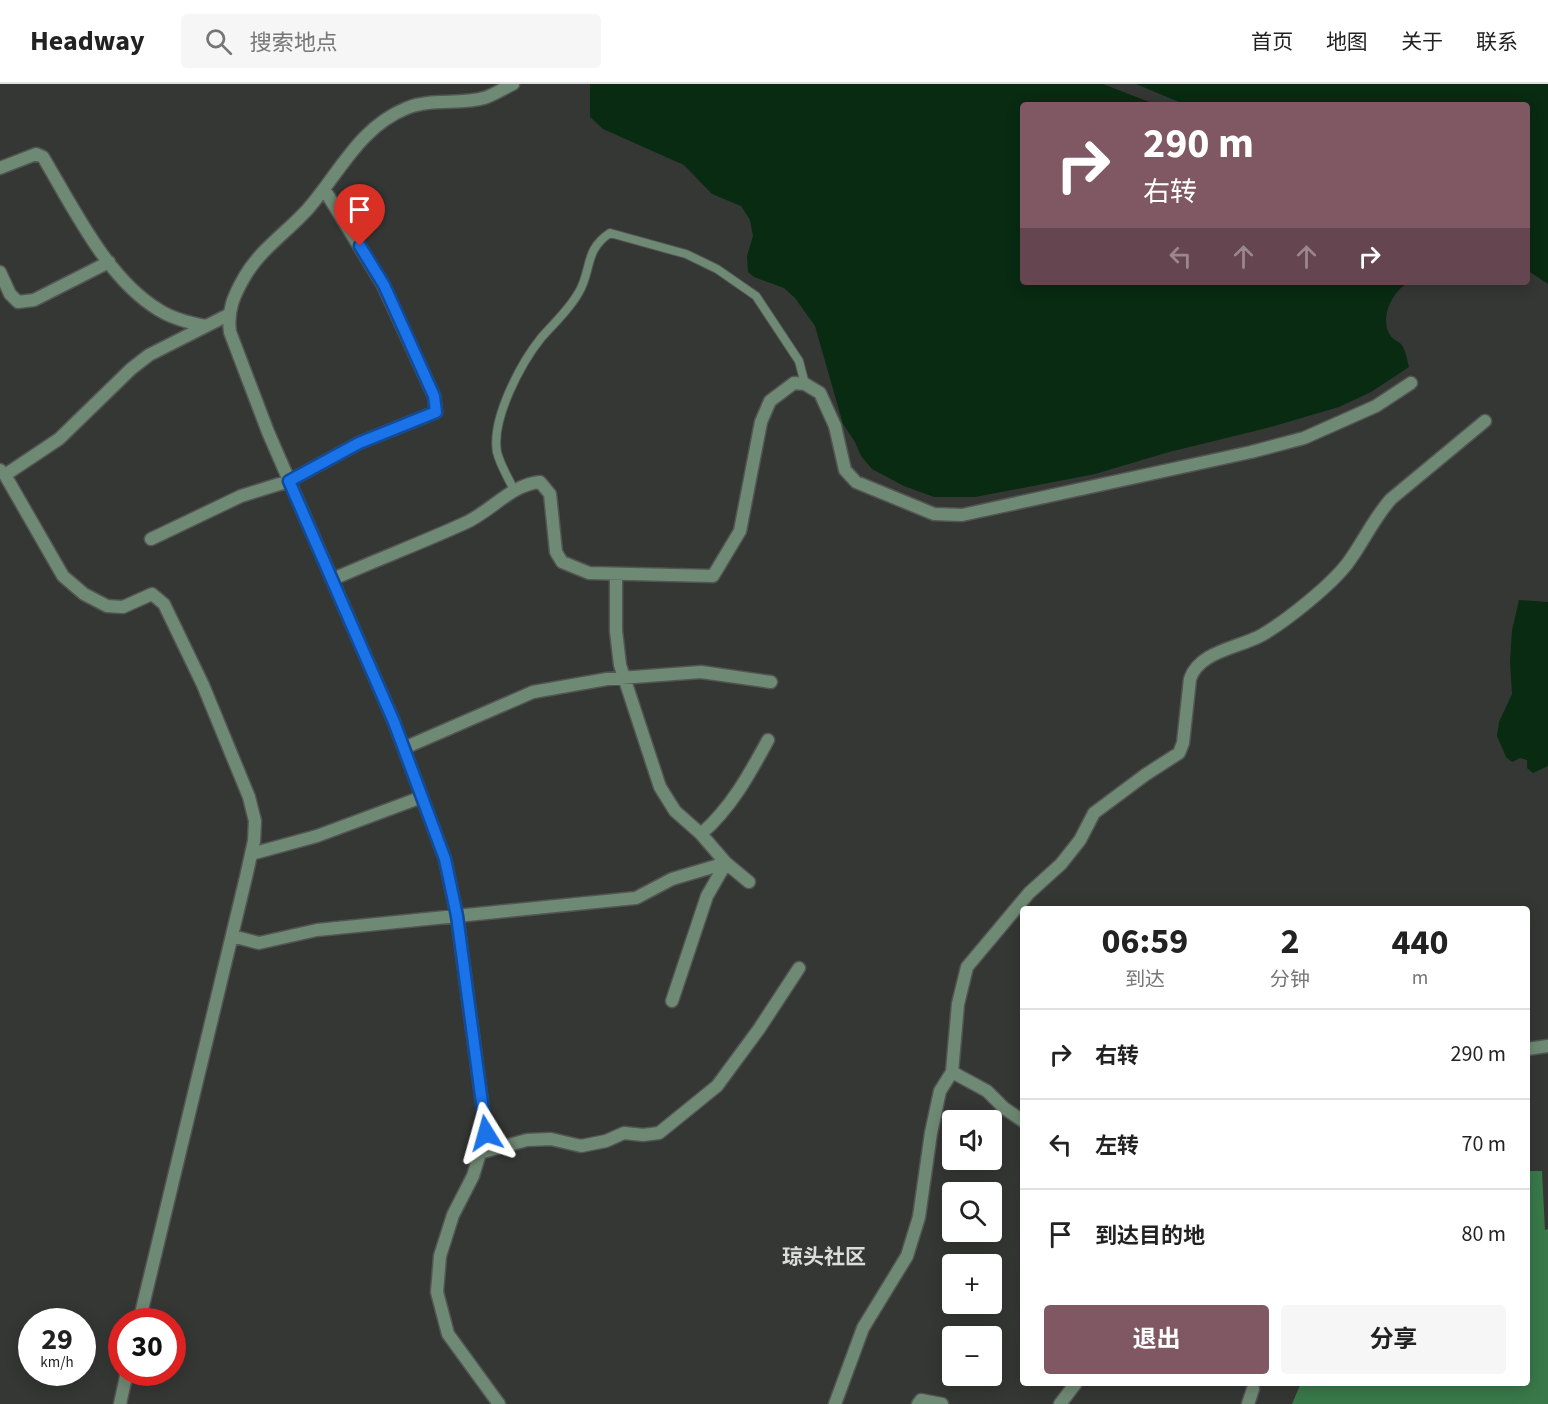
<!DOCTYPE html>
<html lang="zh">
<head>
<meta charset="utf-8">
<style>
  body { margin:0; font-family:"Source Sans 3","Noto Sans SC",sans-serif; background:#f6f6f6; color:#222; height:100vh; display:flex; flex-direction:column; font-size:22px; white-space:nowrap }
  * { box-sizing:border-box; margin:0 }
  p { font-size:20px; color:#767676 }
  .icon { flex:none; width:33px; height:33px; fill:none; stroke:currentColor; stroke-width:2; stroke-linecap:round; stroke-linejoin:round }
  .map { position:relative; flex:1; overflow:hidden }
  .side { position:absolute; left:1020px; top:822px; width:510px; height:480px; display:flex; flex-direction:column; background:#fff; border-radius:6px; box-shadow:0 3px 15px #0003 }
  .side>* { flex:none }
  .hud { position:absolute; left:1020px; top:18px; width:510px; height:183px; border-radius:6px; box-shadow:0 3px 15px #0003; background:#7f5864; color:#fff; overflow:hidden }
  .controls { position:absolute; left:942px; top:1026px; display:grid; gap:12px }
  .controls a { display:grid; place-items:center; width:60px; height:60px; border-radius:6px; background:#fff; box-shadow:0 3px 15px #0003; font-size:30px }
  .speed { position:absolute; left:18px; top:1224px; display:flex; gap:12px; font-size:30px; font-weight:700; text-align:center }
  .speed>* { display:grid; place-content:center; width:78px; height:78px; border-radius:50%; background:#fff; box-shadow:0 3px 15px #0003; line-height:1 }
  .speed small { font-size:15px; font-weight:400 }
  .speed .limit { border:9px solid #d22; background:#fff; color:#111 }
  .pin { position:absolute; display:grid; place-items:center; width:51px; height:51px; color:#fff; margin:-62px -26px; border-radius:50% 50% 50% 0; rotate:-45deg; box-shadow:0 0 6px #0007 }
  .pin .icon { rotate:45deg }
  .me { position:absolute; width:66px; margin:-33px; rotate:352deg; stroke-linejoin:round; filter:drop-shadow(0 0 4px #0008) }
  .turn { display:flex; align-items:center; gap:21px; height:126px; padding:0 24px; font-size:27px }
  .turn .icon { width:78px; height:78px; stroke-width:2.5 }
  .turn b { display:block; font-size:42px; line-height:51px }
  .lanes { display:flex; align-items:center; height:57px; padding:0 24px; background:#0003; justify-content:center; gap:30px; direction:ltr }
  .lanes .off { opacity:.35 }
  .eta { display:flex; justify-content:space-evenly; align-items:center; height:102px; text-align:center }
  .eta b { font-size:36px; font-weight:700; line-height:42px }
  .cta { display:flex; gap:12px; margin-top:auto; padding:12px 24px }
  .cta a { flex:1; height:69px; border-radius:6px; background:#7f5864; color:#fff; font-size:24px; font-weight:700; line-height:69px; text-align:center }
  .cta a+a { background:#f6f6f6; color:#222 }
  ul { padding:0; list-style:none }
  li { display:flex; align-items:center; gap:18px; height:90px; padding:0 24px; border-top:2px solid #e0e0e0 }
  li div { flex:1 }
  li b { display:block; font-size:22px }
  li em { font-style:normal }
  header { display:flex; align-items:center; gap:36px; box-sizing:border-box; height:84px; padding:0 30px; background:#fff; border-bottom:2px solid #e0e0e0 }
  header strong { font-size:28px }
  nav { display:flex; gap:33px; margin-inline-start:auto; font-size:21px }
  .search { width:420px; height:54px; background:#f6f6f6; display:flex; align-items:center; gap:15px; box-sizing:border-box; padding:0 21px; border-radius:6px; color:#767676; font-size:22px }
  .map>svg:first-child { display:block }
  .forest { fill:#397949 }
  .water { fill:#082b12 }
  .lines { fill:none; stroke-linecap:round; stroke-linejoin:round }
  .lane-casing { stroke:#535553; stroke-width:10 }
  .street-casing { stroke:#535553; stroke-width:15 }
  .lane { stroke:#6f8a74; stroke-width:8 }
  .street { stroke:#6f8a74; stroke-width:12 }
  .route-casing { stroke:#114b97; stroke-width:15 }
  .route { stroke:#1a73e8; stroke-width:10 }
  .labels { text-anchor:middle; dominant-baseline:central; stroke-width:6; stroke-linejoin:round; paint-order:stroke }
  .quarter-label { font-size:21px; font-weight:bold; fill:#dbdcdb; stroke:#353735 }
</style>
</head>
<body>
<header>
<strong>Headway</strong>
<div class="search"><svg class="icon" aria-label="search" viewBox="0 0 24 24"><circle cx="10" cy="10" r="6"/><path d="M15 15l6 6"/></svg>搜索地点</div>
<nav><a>首页</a><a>地图</a><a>关于</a><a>联系</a></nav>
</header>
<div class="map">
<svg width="1548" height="1320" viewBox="0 0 1548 1320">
  <rect width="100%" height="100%" fill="#353735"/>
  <path class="forest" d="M 1527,1087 L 1542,1087 L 1545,1146 L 1548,1145 L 1548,1320 L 1292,1320 L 1301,1299 L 1527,1299 Z"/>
  <path class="water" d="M 590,0 L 1103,0 L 1157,21 L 1023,21 L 1023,198 L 1410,198 C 1393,205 1379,234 1390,251 C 1392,255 1398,257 1401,260 C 1406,266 1407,276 1409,283 L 1371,308 L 1339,323 L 1267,344 L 1169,368 L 1095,390 L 975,413 L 934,413 L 904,402 L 872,385 L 861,372 L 855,358 L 843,340 L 815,242 L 795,214 L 784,204 L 754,193 L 748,188 L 747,172 L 753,152 L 750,136 L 741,122 L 712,110 L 684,81 L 603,45 L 590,33 Z
    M 1136,0 L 1548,0 L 1548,200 L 1527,186 L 1527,21 L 1186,21 Z
    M 1519,516 L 1548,518 L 1548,682 L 1533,689 L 1527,684 L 1527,676 L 1520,674 L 1512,678 L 1506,673 L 1497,652 L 1499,638 L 1512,610 L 1510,578 L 1512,546 Z"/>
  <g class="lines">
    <defs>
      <path id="lane" d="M 514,406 C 509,395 500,381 497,368 C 491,335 521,279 541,254 C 554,239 569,226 579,208 C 592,186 584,166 610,149 L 686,170 L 717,185 L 756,212 L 799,277 L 805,300"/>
      <path id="street" d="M 0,84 L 36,70 L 43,73 C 73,123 107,195 159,226 C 173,235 190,239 206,242
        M 0,188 L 10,210 L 18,218 L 34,216 L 109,178
        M 0,386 L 5,391 L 63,492 L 84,510 L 107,522 L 123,523 L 152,510 L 164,520 L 203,601 L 249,713 L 255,737 L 254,757 L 246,793 L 139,1238
        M 5,391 L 59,355 L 131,285 L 149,271 L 228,231
        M 151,455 L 241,412 L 289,397 L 359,359 L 436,328 L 434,312 L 383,201 L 324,105
        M 616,491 L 616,547 L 620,581 L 660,703 L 675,727 L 701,750 L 726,779 L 749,798
        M 333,495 C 376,476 421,459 465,439 C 492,427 510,401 540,398 L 550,410 L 556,468 L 562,478 L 589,489 L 713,492 L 740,447 L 761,338 L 770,317 L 794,299 L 805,300 L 820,309 L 835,342 L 845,386 L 856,398 L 934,430 L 962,431 L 1251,368 L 1304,354 L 1376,322 L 1411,299
        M 404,664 L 533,608 L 607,595 L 701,588 L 771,598
        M 701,750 C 731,724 749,691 768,656
        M 251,770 L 317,752 L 422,713
        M 232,852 L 259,859 L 317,846 L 636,814 L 672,795 L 726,779 L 707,812 L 672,917
        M 1527,965 L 1548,962
        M 952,988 L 987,1007 L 1004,1024 L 1023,1037
        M 479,1069 L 527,1056 L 551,1055 L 581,1062 L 606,1057 L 624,1049 L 643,1051 L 659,1049 L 717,1002 L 759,945 L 799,884
        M 120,1320 L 127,1288
        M 499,1320 L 448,1250 L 437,1208 L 440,1172 L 453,1131 L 473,1092 L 486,1049 L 457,832 L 445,775 L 394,638 L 268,348 L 230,248 C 227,226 234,211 245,192 C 260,166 287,148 307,126 C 339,90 359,43 407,24 C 431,14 460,21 484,14 C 494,11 504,4 513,0
        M 835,1320 L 863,1244 L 907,1172 L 919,1133 L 931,1049 L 940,1007 L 952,988 L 958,920 L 967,883 L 1029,809 L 1061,780 L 1080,756 L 1094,729 L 1145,691 L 1179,669 L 1183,659 L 1190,595 C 1199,567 1239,564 1262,551 C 1286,537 1330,502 1347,480 C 1363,459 1373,435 1391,415 L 1485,337
        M 918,1320 L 921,1316 L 942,1320
        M 1060,1320 L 1076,1299
        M 1248,1320 L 1253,1305"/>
    </defs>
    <use href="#lane" class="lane-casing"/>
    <use href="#street" class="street-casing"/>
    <use href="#lane" class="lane"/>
    <use href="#street" class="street"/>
  </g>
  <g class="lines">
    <defs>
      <path id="route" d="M 360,162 L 384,201 L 434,312 L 436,328 L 359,359 L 289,397 L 394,638 L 445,775 L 457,832 L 486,1049"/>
    </defs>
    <use href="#route" class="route-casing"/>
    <use href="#route" class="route"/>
  </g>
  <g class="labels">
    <g class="quarter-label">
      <text x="824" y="1173">琼头社区</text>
    </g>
  </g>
</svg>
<div class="controls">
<a><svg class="icon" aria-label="sound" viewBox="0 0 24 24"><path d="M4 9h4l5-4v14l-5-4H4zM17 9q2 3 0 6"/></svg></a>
<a><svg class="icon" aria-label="search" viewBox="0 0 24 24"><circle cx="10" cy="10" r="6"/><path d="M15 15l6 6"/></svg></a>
<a>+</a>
<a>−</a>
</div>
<div class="speed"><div>29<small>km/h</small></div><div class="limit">30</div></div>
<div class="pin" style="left:360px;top:162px;background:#d93025"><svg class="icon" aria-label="arrive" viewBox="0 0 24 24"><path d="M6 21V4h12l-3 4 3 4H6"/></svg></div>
<svg class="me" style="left:486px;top:1049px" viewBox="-20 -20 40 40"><path d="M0-17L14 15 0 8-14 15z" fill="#1a73e8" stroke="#fff" stroke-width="4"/></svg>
<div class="hud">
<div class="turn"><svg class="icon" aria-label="right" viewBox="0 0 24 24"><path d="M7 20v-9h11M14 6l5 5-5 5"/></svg><div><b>290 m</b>右转</div></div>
<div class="lanes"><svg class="icon off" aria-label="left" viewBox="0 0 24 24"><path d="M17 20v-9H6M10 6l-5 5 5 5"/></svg><svg class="icon off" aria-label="ahead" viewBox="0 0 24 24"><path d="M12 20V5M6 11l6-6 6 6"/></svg><svg class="icon off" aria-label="ahead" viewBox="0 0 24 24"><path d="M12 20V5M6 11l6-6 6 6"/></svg><svg class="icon" aria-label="right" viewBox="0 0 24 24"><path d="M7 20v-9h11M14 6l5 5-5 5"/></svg></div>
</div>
<section class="side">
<div class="eta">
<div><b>06:59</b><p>到达</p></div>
<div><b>2</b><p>分钟</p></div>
<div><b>440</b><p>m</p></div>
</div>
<ul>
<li><svg class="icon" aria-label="right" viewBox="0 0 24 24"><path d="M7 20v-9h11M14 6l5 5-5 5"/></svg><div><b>右转</b></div><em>290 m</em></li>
<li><svg class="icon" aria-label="left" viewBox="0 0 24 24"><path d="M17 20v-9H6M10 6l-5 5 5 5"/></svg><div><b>左转</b></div><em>70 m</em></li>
<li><svg class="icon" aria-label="arrive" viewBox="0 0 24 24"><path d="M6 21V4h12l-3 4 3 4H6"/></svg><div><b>到达目的地</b></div><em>80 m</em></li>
</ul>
<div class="cta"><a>退出</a><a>分享</a></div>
</section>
</div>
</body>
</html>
